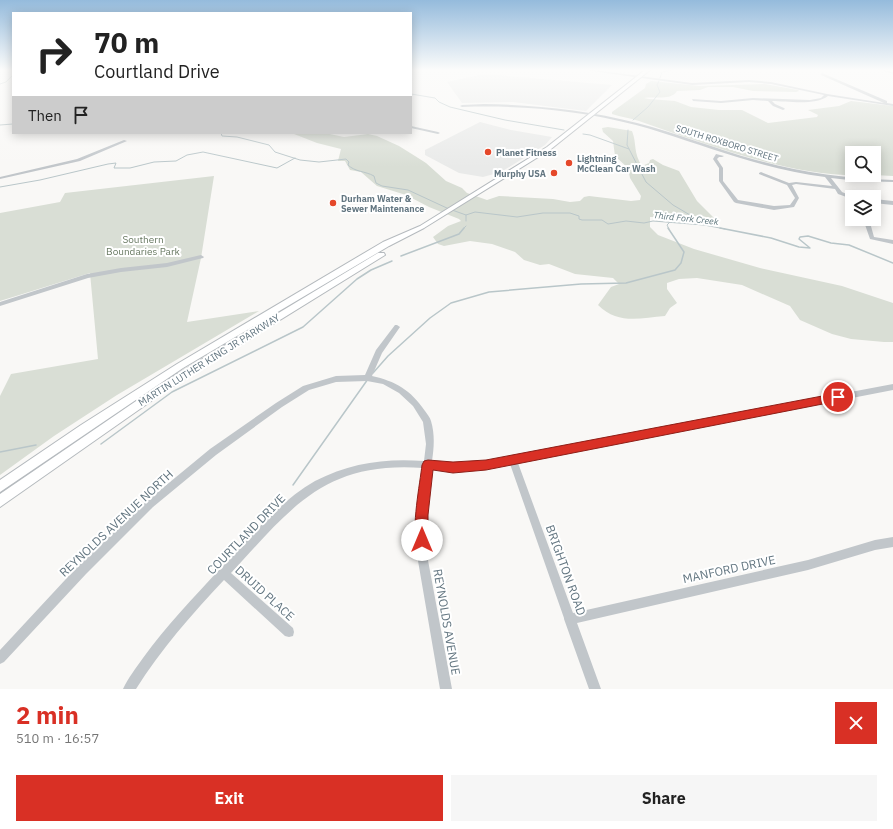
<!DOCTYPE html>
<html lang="en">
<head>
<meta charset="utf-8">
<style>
  body { margin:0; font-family:"IBM Plex Sans",sans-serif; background:#f6f6f6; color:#222; height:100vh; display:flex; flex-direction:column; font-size:15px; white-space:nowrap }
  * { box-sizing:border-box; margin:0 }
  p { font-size:13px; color:#767676 }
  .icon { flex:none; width:22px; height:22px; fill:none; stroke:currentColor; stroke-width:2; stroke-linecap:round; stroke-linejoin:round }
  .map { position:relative; height:689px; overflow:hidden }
  .sheet { display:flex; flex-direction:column; background:#fff; flex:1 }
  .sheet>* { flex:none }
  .guide { position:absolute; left:12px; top:12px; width:400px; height:122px; border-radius:0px; box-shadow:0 2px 10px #0003; background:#fff; color:#222; overflow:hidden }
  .fabs { position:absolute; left:845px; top:146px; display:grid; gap:8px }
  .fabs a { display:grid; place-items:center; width:36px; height:36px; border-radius:0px; background:#fff; box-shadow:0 2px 10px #0003; font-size:20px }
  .pin { position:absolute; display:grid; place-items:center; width:34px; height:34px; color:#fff; margin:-17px; border:2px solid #fff; border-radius:50%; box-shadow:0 1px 4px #0007 }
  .me { position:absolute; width:44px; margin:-22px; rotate:0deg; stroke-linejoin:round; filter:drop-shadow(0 0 3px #0008) }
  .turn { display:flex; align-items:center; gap:14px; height:84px; padding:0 16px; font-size:18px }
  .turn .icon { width:52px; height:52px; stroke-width:2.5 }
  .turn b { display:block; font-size:28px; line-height:34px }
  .then { display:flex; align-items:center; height:38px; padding:0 16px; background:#0003; gap:8px; font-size:15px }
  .round { display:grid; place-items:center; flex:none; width:42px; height:42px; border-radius:0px; background:#f6f6f6 }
  .overview { display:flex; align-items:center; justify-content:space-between; height:68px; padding:0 16px }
  h1 { font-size:24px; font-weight:800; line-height:30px; color:#d93025 }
  .cta { display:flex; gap:8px; margin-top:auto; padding:8px 16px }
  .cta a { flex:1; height:46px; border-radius:0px; background:#d93025; color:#fff; font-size:16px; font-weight:800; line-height:46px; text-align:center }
  .cta a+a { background:#f6f6f6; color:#222 }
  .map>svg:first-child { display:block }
  .built { fill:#e9eae9 }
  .green { fill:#d9ded5 }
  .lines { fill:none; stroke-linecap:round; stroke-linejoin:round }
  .stream-far1 { stroke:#b9c6c9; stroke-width:1 }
  .stream { stroke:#b9c6c9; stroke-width:1.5 }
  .major-casing { stroke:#b5babe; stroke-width:2 }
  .minor { fill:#c1c6ca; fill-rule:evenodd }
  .major { fill:#fff; fill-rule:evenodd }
  .route { fill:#d93025; stroke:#8d1f18 }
  .poi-dot { fill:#e5482a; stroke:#fff; stroke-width:1.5 }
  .labels { text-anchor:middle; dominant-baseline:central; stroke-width:4; stroke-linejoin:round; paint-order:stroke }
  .far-street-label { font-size:9px; fill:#637681; stroke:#fff }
  .far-poi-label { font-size:9px; font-weight:bold; fill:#637681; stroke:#fff; text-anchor:start }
  .far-water-label { font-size:9px; font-style:italic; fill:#5e767c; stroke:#fff }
  .park-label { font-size:10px; fill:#687962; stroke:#fff }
  .street-label { font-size:10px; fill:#637681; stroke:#fff }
  .near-street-label { font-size:12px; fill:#637681; stroke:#fff }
</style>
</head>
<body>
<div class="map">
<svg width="893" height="689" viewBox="0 0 893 689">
  <rect width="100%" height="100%" fill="#f9f8f6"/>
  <path class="built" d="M 484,74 L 612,85 L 586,111 L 513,102 L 462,103 L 447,82 Z
    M 480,122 L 511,130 L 552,137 L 545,145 L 501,172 L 483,177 L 459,173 L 425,155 L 425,150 Z"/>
  <path class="green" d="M 651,81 L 700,86 L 765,84 L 798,90 L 799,91 L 796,92 L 753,91 L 733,87 L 708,87 L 700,90 L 677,91 C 671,101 655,96 644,98 L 649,99 L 675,101 L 691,107 L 719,110 L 742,110 L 768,123 L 817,117 L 818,115 L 808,110 L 839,106 L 851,101 L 893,106 L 893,176 L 874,175 L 874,153 L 852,153 L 852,175 L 865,175 C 793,178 706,144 639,121 C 630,118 621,117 612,114 L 612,112 L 645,88 L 646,84 Z
    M 608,127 L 632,131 C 637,143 633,153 642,166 L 649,163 L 650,160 L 653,159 L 663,165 L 679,171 L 697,201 L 714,218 L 650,217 L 650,227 L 658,235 L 694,249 L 760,268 L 842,286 L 893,303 L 893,342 L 884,342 L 851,339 L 832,334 L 800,320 L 790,306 L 742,285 L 697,278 L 679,279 L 667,283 L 667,289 L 677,303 L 670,308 L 665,316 C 640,318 618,325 598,305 L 611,287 L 619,284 L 613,278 L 575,274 L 549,264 L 540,265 L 524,260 L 515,252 L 492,244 L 470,241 L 444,246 L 438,244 L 433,237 L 448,226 L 461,221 L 459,219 L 429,207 L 406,195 L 377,186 L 361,172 L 350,170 L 345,161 L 338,161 L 341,149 L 317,143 L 294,134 L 325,133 L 344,137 L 368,134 L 377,136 L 399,146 L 415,156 L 426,163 L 446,181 L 462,188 L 467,193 L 487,200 L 499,196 L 553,199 L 570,202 L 580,201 L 584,197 L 589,196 L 631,201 L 640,200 L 641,196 L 630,178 L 628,168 L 615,156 L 613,141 L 603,132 L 602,128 Z
    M 214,176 L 201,258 L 187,322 L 259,311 L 117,395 L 54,436 L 0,475 L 0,396 L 11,374 L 98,359 L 90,273 L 0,301 L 0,213 L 60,202 L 65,193 Z"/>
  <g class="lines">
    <path class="stream-far1" d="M 660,78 L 662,72 L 672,70
      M 0,84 L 6,82 L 13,75
      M 411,94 L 435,98 L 439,102 L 450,107 L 505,120 L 564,130
      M 633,120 L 648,107 L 660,92 L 657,85 L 659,81
      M 0,125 L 13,124
      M 628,130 L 627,145 L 646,182 L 673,205 L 707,225
      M 210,133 L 221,133 L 222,136 L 237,137 L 269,145 L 275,152 L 300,160 L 319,162 L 346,159 L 349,162 L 348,165 C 355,172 365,171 374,176 L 376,183 L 382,186 L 408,190 L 449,209
      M 583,134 L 590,135 L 629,149
      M 0,187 L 40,180 L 108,164 L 116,163 L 114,168 L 130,168 L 154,162 L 176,161 L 187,155 L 203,152 L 277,168 L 295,158
      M 452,210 L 466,215 L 475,212 L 517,217 L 543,213 L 570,213 L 579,216 L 579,219 L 582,220 L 602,220 L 608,224 L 626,221 L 644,223 L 653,221 L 704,225 L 725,229
      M 466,215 L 466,221
      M 463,229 L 466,226
      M 669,229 L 667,225 L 670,222"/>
    <path class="stream" d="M 720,228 L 771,238 L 799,247 L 810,248 L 799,239 L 800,237 L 808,236 L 831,243 L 849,245 L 893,263
      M 401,256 L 459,234 L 464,228
      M 373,373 L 388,356 L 430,318 L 451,303 L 489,292 L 581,284 L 626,283 L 675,270 L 681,263 L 684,252 L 668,228
      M 101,444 L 172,392 L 303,327 L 357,279 L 371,270 L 392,261
      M 0,452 L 36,445
      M 293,485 L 368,379"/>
    <defs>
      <path id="major" d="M 645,70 L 650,70 L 551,149 L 424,228 L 389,246 L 183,368 L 0,492 L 0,480 L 81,425 L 177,364 L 383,242 L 420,226 L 547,147 Z
        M 378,253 L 384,253 L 385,255 L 167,390 L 0,507 L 0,494 L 161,384 Z"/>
    </defs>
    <use href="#major" class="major-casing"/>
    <path class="minor" d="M 584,70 L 595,70 L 692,83 L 749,80 L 771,82 L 827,94 L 884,103 L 821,75 L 822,73 L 887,101 L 887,103 L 893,104 L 893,106 L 828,96 C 815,106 787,101 772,101 L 775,104 L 784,108 L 785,109 L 783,110 L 773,106 L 768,101 L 753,100 L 721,103 L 693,101 L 692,99 L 721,101 L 753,98 L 810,100 L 821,98 L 824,95 L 771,84 L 749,82 L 692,85 Z
      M 884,70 L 893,72 L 893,74 L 884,71 Z
      M 484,104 C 536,105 587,110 637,123 C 677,133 716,149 756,160 C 800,172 846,179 893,180 L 893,182 L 858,181 L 831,178 L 842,192 L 854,197 L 852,197 L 852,199 L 838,194 L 835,189 L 796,184 L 792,185 L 799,198 L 794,207 L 774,210 L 736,203 L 734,202 L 719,181 L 719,168 L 713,159 L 716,154 L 724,156 L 722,157 L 719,157 L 717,159 L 723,168 L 723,181 L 738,200 L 774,206 L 790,205 L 795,198 L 787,185 L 759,174 L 759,173 L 761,172 L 789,183 L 796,182 L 832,186 L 825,177 C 796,173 766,166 737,157 C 703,147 670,134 636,125 C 579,110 521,105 462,107 L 460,106 L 462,105 Z
      M 411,126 L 438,132 L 440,133 L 438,134 L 411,128 Z
      M 124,140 L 127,141 L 80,161 L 0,179 L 0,177 L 77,159 Z
      M 874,199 L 893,201 L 893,205 L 874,203 Z
      M 863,219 L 869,219 L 874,237 L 893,240 L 893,244 L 870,239 Z
      M 201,255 L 204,257 L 203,258 L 167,267 L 121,272 L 88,278 L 0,306 L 0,302 L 87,274 L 121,268 L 167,263 Z
      M 395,325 L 397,325 L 400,327 L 382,353 L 372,376 C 395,381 411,390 425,411 C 427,414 430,417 431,421 C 435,434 434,448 432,461 L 458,463 L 486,461 L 893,384 L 893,390 L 518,463 L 573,613 L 808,560 L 875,540 L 893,537 L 893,547 L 875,550 L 808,570 L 577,623 L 601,689 L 589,689 L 564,619 L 564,618 L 510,464 L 472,470 L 432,469 L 426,525 L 427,555 L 452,689 L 440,689 L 417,555 L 416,525 L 423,468 C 325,461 292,507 231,573 L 293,628 L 294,632 L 293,636 L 289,637 L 285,636 L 224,580 C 192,614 161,649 136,689 L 123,689 C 128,678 136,668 143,658 C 166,626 193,598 220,569 C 249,539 278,502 315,481 C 350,463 385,458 424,461 L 426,444 L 423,422 L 413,406 L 399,393 L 383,384 L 367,381 L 336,382 L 309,390 L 282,407 L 216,455 L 153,507 L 86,574 L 4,662 L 0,664 L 0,650 L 78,566 L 147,501 L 210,449 L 276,403 L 303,386 L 336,376 L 365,375 L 376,350 Z"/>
    <use href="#major" class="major"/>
  </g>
  <linearGradient id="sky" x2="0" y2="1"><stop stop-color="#95bbdc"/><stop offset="0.42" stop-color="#fcfcfb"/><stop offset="1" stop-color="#fcfcfb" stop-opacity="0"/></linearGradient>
  <rect width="893" height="167" fill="url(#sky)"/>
  <path class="route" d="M 838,393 L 841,395 L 843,397 L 841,400 L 838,401 L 486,470 L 453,473 L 433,470 L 428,515 L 428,540 L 426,545 L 422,546 L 417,545 C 411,529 420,483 422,465 L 424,461 L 428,460 L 453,462 L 486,460 Z"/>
  <g class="poi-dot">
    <circle cx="488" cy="152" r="4"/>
    <circle cx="569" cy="163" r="4"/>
    <circle cx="554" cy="173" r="4"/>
    <circle cx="333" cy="203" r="4"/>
  </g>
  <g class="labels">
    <g class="far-street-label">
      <text transform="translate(727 143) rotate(17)">SOUTH ROXBORO STREET</text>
    </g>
    <g class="far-poi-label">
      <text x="496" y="152">Planet Fitness</text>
      <text x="577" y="158">Lightning<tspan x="577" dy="10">McClean Car Wash</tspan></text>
      <text x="546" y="173" text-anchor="end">Murphy USA</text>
      <text x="341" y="198">Durham Water &amp;<tspan x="341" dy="10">Sewer Maintenance</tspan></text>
    </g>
    <g class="far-water-label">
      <text transform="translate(686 218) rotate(6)">Third Fork Creek</text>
    </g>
    <g class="park-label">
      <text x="143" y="239">Southern<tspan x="143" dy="12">Boundaries Park</tspan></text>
    </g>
    <g class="street-label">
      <text transform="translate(209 360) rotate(-32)">MARTIN LUTHER KING JR PARKWAY</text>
    </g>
    <g class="near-street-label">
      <text transform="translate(116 523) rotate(-43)">REYNOLDS AVENUE NORTH</text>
      <text transform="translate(246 534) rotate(-46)">COURTLAND DRIVE</text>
      <text transform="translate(729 569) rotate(-12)">MANFORD DRIVE</text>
      <text transform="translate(566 570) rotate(70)">BRIGHTON ROAD</text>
      <text transform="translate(265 593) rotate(42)">DRUID PLACE</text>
      <text transform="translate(447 622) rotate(80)">REYNOLDS AVENUE</text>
    </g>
  </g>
</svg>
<div class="fabs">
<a><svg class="icon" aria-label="search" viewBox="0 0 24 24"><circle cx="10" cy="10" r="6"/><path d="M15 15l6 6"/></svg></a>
<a><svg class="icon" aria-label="layers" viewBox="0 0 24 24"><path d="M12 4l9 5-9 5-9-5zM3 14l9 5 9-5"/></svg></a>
</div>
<div class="pin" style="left:838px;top:397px;background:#d93025"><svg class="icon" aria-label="arrive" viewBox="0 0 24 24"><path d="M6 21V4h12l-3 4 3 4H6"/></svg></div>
<svg class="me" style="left:422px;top:540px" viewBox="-20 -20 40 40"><circle r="19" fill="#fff"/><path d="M0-13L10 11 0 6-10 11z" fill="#d93025"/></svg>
<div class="guide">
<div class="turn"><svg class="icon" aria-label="right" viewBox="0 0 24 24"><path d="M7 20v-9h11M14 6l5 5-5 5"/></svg><div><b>70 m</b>Courtland Drive</div></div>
<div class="then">Then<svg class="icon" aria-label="arrive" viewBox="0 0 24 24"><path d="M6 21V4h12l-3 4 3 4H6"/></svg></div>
</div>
</div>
<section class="sheet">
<div class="overview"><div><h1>2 min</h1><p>510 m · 16:57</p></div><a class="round" style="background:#d93025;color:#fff"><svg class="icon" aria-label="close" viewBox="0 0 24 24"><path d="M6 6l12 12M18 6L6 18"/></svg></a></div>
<div class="cta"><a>Exit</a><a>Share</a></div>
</section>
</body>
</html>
